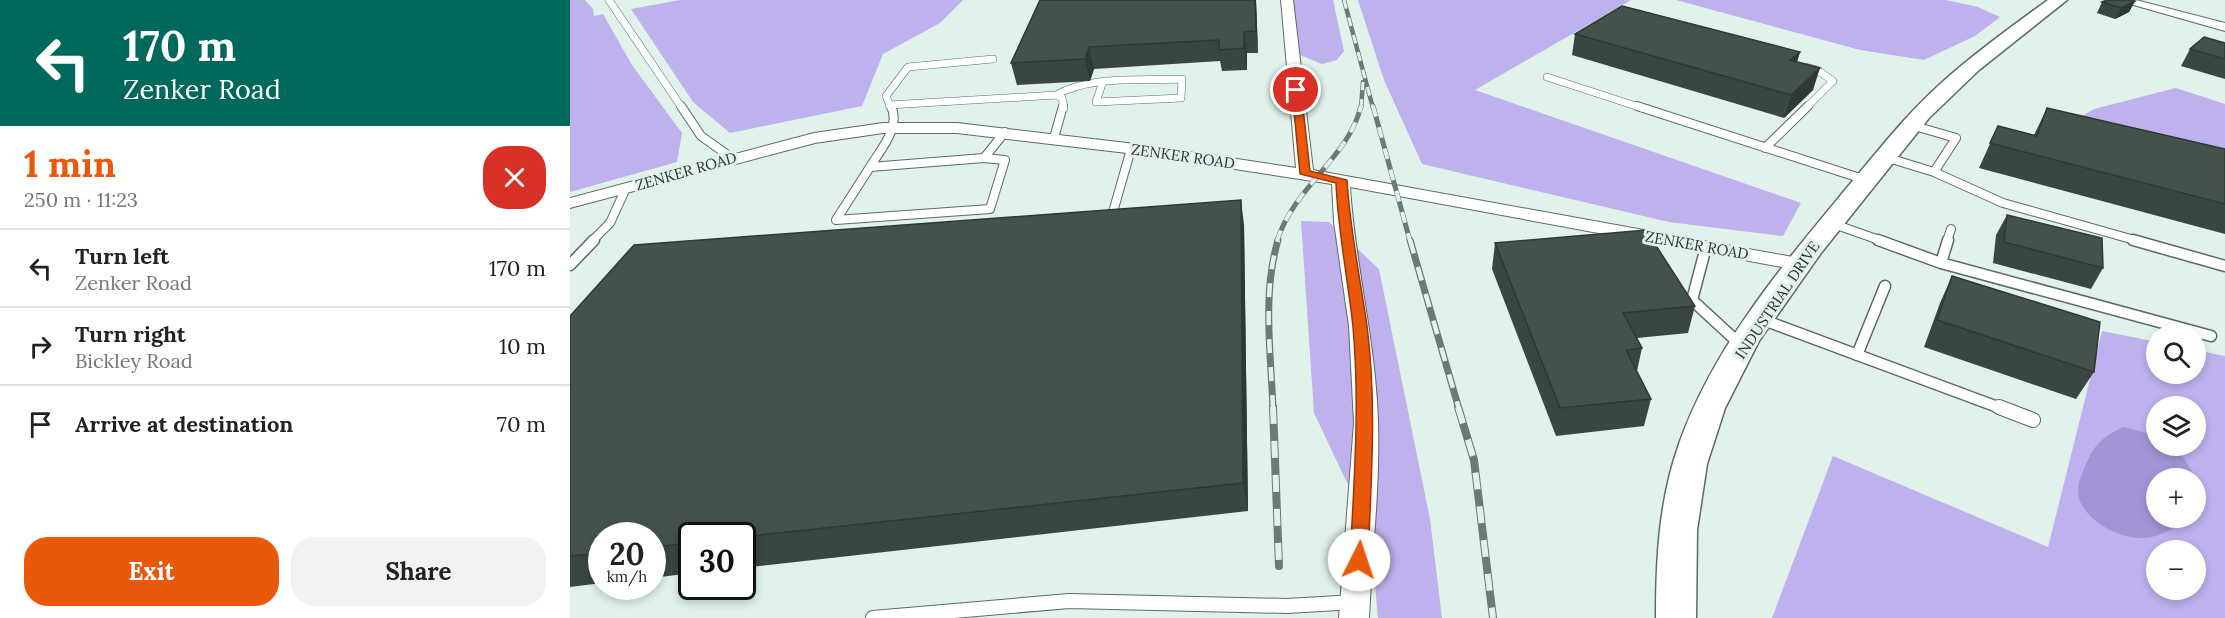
<!DOCTYPE html>
<html lang="en">
<head>
<meta charset="utf-8">
<style>
  body { margin:0; font-family:Lora,serif; background:#f2f2f2; color:#222; height:100vh; display:flex; flex-direction:column; font-size:22px; white-space:nowrap }
  * { box-sizing:border-box; margin:0 }
  p { font-size:20px; color:#767676 }
  .icon { flex:none; width:33px; height:33px; fill:none; stroke:currentColor; stroke-width:2; stroke-linecap:round; stroke-linejoin:round }
  .map { position:relative; flex:1; overflow:hidden }
  .side { display:flex; flex-direction:column; background:#fff; width:570px }
  .side>* { flex:none }
  .guide { background:#00695c; color:#fff; overflow:hidden }
  .controls { position:absolute; left:1576px; top:324px; display:grid; gap:12px }
  .controls a { display:grid; place-items:center; width:60px; height:60px; border-radius:50%; background:#fff; box-shadow:0 3px 9px #0003; font-size:30px }
  .speed { position:absolute; left:18px; top:522px; display:flex; gap:12px; font-size:30px; font-weight:700; text-align:center }
  .speed>* { display:grid; place-content:center; width:78px; height:78px; border-radius:50%; background:#fff; box-shadow:0 3px 9px #0003; line-height:1 }
  .speed small { font-size:15px; font-weight:400 }
  .speed .limit { border:3px solid #111; border-radius:9px; background:#fff; color:#111 }
  .pin { position:absolute; display:grid; place-items:center; width:51px; height:51px; color:#fff; margin:-26px; border:3px solid #fff; border-radius:50%; box-shadow:0 2px 6px #0007 }
  .me { position:absolute; width:66px; margin:-33px; rotate:4deg; stroke-linejoin:round; filter:drop-shadow(0 0 4px #0008) }
  .turn { display:flex; align-items:center; gap:21px; height:126px; padding:0 24px; font-size:27px }
  .turn .icon { width:78px; height:78px; stroke-width:2.5 }
  .turn b { display:block; font-size:42px; line-height:51px }
  .round { display:grid; place-items:center; flex:none; width:63px; height:63px; border-radius:24px; background:#f2f2f2 }
  .summary { display:flex; align-items:center; justify-content:space-between; height:102px; padding:0 24px }
  h1 { font-size:36px; font-weight:800; line-height:45px; color:#ea580c }
  .primary-button { display:flex; gap:12px; margin-top:auto; padding:12px 24px }
  .primary-button a { flex:1; height:69px; border-radius:24px; background:#ea580c; color:#fff; font-size:24px; font-weight:800; line-height:69px; text-align:center }
  .primary-button a+a { background:#f2f2f2; color:#222 }
  ul { padding:0; list-style:none }
  li { display:flex; align-items:center; gap:18px; height:78px; padding:0 24px; border-top:2px solid #e0e0e0 }
  li div { flex:1 }
  li b { display:block; font-size:22px }
  li em { font-style:normal }
  main { display:flex; flex:1; min-height:0 }
  .map>svg:first-child { display:block }
  .green { fill:#bfb1ee; fill-rule:evenodd }
  .water { fill:#a494d6 }
  .lines { fill:none; stroke-linecap:round; stroke-linejoin:round }
  .lane-far3-casing { stroke:#5b6b64; stroke-width:8 }
  .lane-far2-casing { stroke:#5b6b64; stroke-width:10 }
  .lane-far1-casing { stroke:#5b6b64; stroke-width:13 }
  .lane-casing { stroke:#5b6b64; stroke-width:16 }
  .street-casing { stroke:#5b6b64; stroke-width:2 }
  .secondary-casing { stroke:#5b6b64; stroke-width:3 }
  .lane-far3 { stroke:#fff; stroke-width:7 }
  .lane-far2 { stroke:#fff; stroke-width:8 }
  .lane-far1 { stroke:#fff; stroke-width:10 }
  .lane { stroke:#fff; stroke-width:14 }
  .street { fill:#fff; fill-rule:evenodd }
  .secondary { fill:#fff; fill-rule:evenodd }
  .rail-far3-casing { stroke:#6d7974; stroke-width:4.5 }
  .rail-far2-casing { stroke:#6d7974; stroke-width:5 }
  .rail-far1-casing { stroke:#6d7974; stroke-width:7 }
  .rail-casing { stroke:#6d7974; stroke-width:8 }
  .rail-far3 { stroke:#e0f2ea; stroke-width:3; stroke-dasharray:9; stroke-linecap:butt }
  .rail-far2 { stroke:#e0f2ea; stroke-width:4; stroke-dasharray:11; stroke-linecap:butt }
  .rail-far1 { stroke:#e0f2ea; stroke-width:4.5; stroke-dasharray:14; stroke-linecap:butt }
  .rail { stroke:#e0f2ea; stroke-width:6; stroke-dasharray:17; stroke-linecap:butt }
  .wall { fill:#3a4740 }
  .shaded-wall { fill:#2f3934 }
  .building { fill:#43524b; stroke:#2f3934; stroke-width:1.5 }
  .route { fill:#ea580c; stroke:#983908; stroke-width:1.5 }
  .labels { text-anchor:middle; dominant-baseline:central; stroke-width:6; stroke-linejoin:round; paint-order:stroke }
  .street-label { font-size:15px; fill:#2a312e; stroke:#e0f2ea }
</style>
</head>
<body>
<main>
<section class="side">
<div class="guide">
<div class="turn"><svg class="icon" aria-label="left" viewBox="0 0 24 24"><path d="M17 20v-9H6M10 6l-5 5 5 5"/></svg><div><b>170 m</b>Zenker Road</div></div>
</div>
<div class="summary"><div><h1>1 min</h1><p>250 m · 11:23</p></div><a class="round" style="background:#d93025;color:#fff"><svg class="icon" aria-label="close" viewBox="0 0 24 24"><path d="M6 6l12 12M18 6L6 18"/></svg></a></div>
<ul>
<li><svg class="icon" aria-label="left" viewBox="0 0 24 24"><path d="M17 20v-9H6M10 6l-5 5 5 5"/></svg><div><b>Turn left</b><p>Zenker Road</p></div><em>170 m</em></li>
<li><svg class="icon" aria-label="right" viewBox="0 0 24 24"><path d="M7 20v-9h11M14 6l5 5-5 5"/></svg><div><b>Turn right</b><p>Bickley Road</p></div><em>10 m</em></li>
<li><svg class="icon" aria-label="arrive" viewBox="0 0 24 24"><path d="M6 21V4h12l-3 4 3 4H6"/></svg><div><b>Arrive at destination</b></div><em>70 m</em></li>
</ul>
<div class="primary-button"><a>Exit</a><a>Share</a></div>
</section>
<div class="map">
<svg width="1655" height="618" viewBox="0 0 1655 618">
  <rect width="100%" height="100%" fill="#e0f2ea"/>
  <path class="green" d="M 0,0 L 15,0 L 23,9 L 24,16 L 33,14 L 62,65 L 112,133 L 107,162 L 0,192 Z
    M 110,0 L 393,0 L 370,23 L 313,54 L 292,106 L 160,133 L 123,102 L 61,9 Z
    M 717,0 L 763,0 L 774,51 L 767,60 L 752,64 L 723,52 Z
    M 788,0 L 1061,0 L 905,90 L 1231,203 L 1213,236 L 1099,222 L 852,164 L 814,80 Z
    M 1106,0 L 1376,0 L 1408,7 L 1430,17 L 1405,36 L 1354,60 L 1290,50 Z
    M 1606,88 L 1655,104 L 1655,165 L 1491,128 L 1524,109 Z
    M 731,221 L 759,222 L 809,269 L 860,519 L 872,618 L 808,618 L 800,531 L 744,413 Z
    M 1532,331 L 1587,342 L 1587,374 L 1626,374 L 1626,350 L 1655,356 L 1655,618 L 1202,618 L 1263,456 L 1478,547 ZM 1587,406 L 1626,406 L 1626,446 L 1602,446 L 1609,450 L 1628,481 L 1626,518 L 1617,518 L 1607,528 L 1509,498 L 1582,432 L 1587,436 ZM 1587,550 L 1626,550 L 1626,590 L 1587,590 Z"/>
  <path class="water" d="M 1554,427 L 1587,436 L 1587,446 L 1602,446 L 1609,450 L 1628,481 L 1626,509 L 1626,478 L 1587,478 L 1587,518 L 1617,518 C 1607,528 1588,538 1572,538 C 1549,539 1517,521 1509,499 C 1505,487 1513,471 1518,460 C 1526,442 1537,434 1554,427 Z"/>
  <g class="lines">
    <defs>
      <path id="lane-far3" d="M 39,0 L 112,108
        M 1235,67 L 1247,70 L 1263,81 L 1236,108
        M 977,77 L 1072,108
        M 486,95 C 522,75 572,81 612,79 L 611,98 L 526,102 L 532,84
        M 319,105 L 486,95 L 492,98 L 494,108
        M 321,108 L 316,96 L 338,67 L 423,59"/>
      <path id="lane-far2" d="M 111,106 L 131,136 L 162,158
        M 1067,106 L 1296,180
        M 1341,125 L 1386,138 L 1364,172
        M 484,138 L 493,106
        M 1195,148 L 1238,106
        M 1315,157 L 1364,172 L 1433,203 L 1568,241
        M 414,158 L 435,132
        M 414,158 L 435,160 L 420,209 L 266,220 L 300,167 Z
        M 300,167 C 311,149 331,127 321,106
        M 543,212 L 561,149
        M 1261,223 L 1312,241
        M 22,241 L 40,223 L 56,188
        M 1377,241 L 1381,229"/>
      <path id="lane-far1" d="M 1308,240 L 1371,263 L 1641,336
        M 1563,240 L 1655,266
        M 1136,247 L 1122,300 L 1173,347
        M 1371,263 L 1378,240
        M 0,265 L 24,240
        M 1191,319 L 1433,409
        M 1287,355 L 1315,286"/>
      <path id="lane" d="M 1429,407 L 1463,420
        M 303,618 L 499,601 L 717,606 L 785,602"/>
      <path id="street" d="M 711,0 L 723,0 L 743,170 L 1228,258 L 1235,260 L 1238,264 L 1235,268 L 1228,270 L 780,187 C 785,266 806,343 808,422 C 810,487 802,553 799,618 L 769,618 L 784,423 L 779,326 L 764,222 L 762,184 L 574,155 L 387,133 L 313,133 L 245,143 L 0,208 L 0,198 L 244,133 L 313,123 L 387,123 L 574,145 L 726,168 Z
        M 1546,0 L 1566,0 L 1655,23 L 1655,31 Z"/>
      <path id="secondary" d="M 1478,0 L 1497,0 L 1409,70 L 1359,118 L 1251,253 L 1189,341 L 1155,408 L 1137,464 L 1127,530 L 1126,618 L 1086,618 C 1086,559 1089,500 1109,444 C 1144,345 1214,264 1280,184 C 1308,151 1335,116 1368,86 C 1402,55 1441,27 1478,0 Z"/>
    </defs>
    <use href="#lane-far3" class="lane-far3-casing"/>
    <use href="#lane-far2" class="lane-far2-casing"/>
    <use href="#lane-far1" class="lane-far1-casing"/>
    <use href="#lane" class="lane-casing"/>
    <use href="#street" class="street-casing"/>
    <use href="#secondary" class="secondary-casing"/>
    <use href="#lane-far3" class="lane-far3"/>
    <use href="#lane-far2" class="lane-far2"/>
    <use href="#lane-far1" class="lane-far1"/>
    <use href="#lane" class="lane"/>
    <use href="#street" class="street"/>
    <use href="#secondary" class="secondary"/>
    <defs>
      <path id="rail-far3" d="M 774,0 L 803,108
        M 791,108 L 793,82"/>
      <path id="rail-far2" d="M 803,106 L 840,241
        M 707,241 C 725,185 778,159 791,106"/>
      <path id="rail-far1" d="M 840,240 L 889,409
        M 703,409 C 701,354 692,294 708,240"/>
      <path id="rail" d="M 703,407 L 709,566
        M 888,407 L 904,460 L 923,618"/>
    </defs>
    <use href="#rail-far3" class="rail-far3-casing"/>
    <use href="#rail-far2" class="rail-far2-casing"/>
    <use href="#rail-far1" class="rail-far1-casing"/>
    <use href="#rail" class="rail-casing"/>
    <use href="#rail-far3" class="rail-far3"/>
    <use href="#rail-far2" class="rail-far2"/>
    <use href="#rail-far1" class="rail-far1"/>
    <use href="#rail" class="rail"/>
  </g>
  <path class="wall" d="M 686,0 L 688,53 L 677,53 L 677,70 L 652,71 L 650,61 L 524,69 L 520,81 L 447,85 L 441,63 Z
    M 1565,1 L 1559,12 L 1545,19 L 1527,13 L 1532,2 Z
    M 1005,34 L 1230,52 L 1227,62 L 1243,90 L 1214,118 L 1002,55 Z
    M 1655,43 L 1655,79 L 1611,66 L 1620,49 Z
    M 1477,108 L 1655,149 L 1655,234 L 1409,168 L 1428,126 L 1464,135 Z
    M 1437,215 L 1533,268 L 1521,289 L 1423,263 L 1426,235 Z
    M 674,225 L 678,511 L 172,568 L 172,536 L 122,536 L 122,573 L 82,578 L 82,536 L 32,536 L 32,583 L 0,587 L 0,316 Z
    M 925,243 L 1125,306 L 1118,333 L 1067,338 L 1072,348 L 1067,371 L 1081,399 L 1074,426 L 986,436 L 922,269 Z
    M 1382,276 L 1524,372 L 1506,399 L 1354,347 L 1370,303 Z"/>
  <path class="shaded-wall" d="M 685,0 L 686,0 L 688,53 L 686,31 Z
    M 1565,1 L 1559,12 L 1545,19 L 1551,8 Z
    M 674,32 L 677,53 L 677,70 L 674,48 Z
    M 519,47 L 524,69 L 520,81 L 515,59 Z
    M 1230,52 L 1223,73 L 1220,60 Z
    M 1250,68 L 1243,90 L 1214,118 L 1221,95 Z
    M 671,200 L 674,225 L 678,511 L 673,483 Z"/>
  <path class="building" d="M 470,0 L 685,0 L 686,31 L 674,32 L 674,48 L 649,50 L 649,40 L 519,47 L 515,59 L 441,63 Z
    M 1537,0 L 1561,0 L 1565,1 L 1551,8 L 1532,2 Z
    M 1052,6 L 1230,52 L 1220,60 L 1250,68 L 1221,95 L 1005,34 Z
    M 1634,37 L 1655,43 L 1655,59 L 1620,49 Z
    M 1477,108 L 1655,149 L 1655,204 L 1420,143 L 1428,126 L 1467,136 Z
    M 671,200 L 673,483 L 172,537 L 172,536 L 122,536 L 122,543 L 82,547 L 82,536 L 32,536 L 32,553 L 0,556 L 0,316 L 64,245 Z
    M 1437,215 L 1532,238 L 1533,268 L 1434,242 Z
    M 1076,230 L 1125,306 L 1053,313 L 1072,348 L 1056,350 L 1081,399 L 990,408 L 925,243 Z
    M 1382,276 L 1530,322 L 1524,372 L 1367,320 Z"/>
  <path class="route" d="M 726,87 L 731,90 L 740,171 L 777,180 C 780,230 790,277 797,326 C 807,404 801,481 798,560 L 795,565 L 789,567 L 782,565 L 780,560 C 784,482 790,405 783,327 C 778,279 768,232 766,183 L 730,174 L 722,90 Z"/>
  <g class="labels">
    <g class="street-label">
      <text transform="translate(613 156) rotate(8)">ZENKER ROAD</text>
      <text transform="translate(116 171) rotate(-16)">ZENKER ROAD</text>
      <text transform="translate(1127 245) rotate(10)">ZENKER ROAD</text>
      <text transform="translate(1207 300) rotate(-56)">INDUSTRIAL DRIVE</text>
    </g>
  </g>
</svg>
<div class="controls">
<a><svg class="icon" aria-label="search" viewBox="0 0 24 24"><circle cx="10" cy="10" r="6"/><path d="M15 15l6 6"/></svg></a>
<a><svg class="icon" aria-label="layers" viewBox="0 0 24 24"><path d="M12 4l9 5-9 5-9-5zM3 14l9 5 9-5"/></svg></a>
<a>+</a>
<a>−</a>
</div>
<div class="speed"><div>20<small>km/h</small></div><div class="limit">30</div></div>
<div class="pin" style="left:726px;top:90px;background:#d93025"><svg class="icon" aria-label="arrive" viewBox="0 0 24 24"><path d="M6 21V4h12l-3 4 3 4H6"/></svg></div>
<svg class="me" style="left:789px;top:560px" viewBox="-20 -20 40 40"><circle r="19" fill="#fff"/><path d="M0-13L10 11 0 6-10 11z" fill="#ea580c"/></svg>
</div>
</main>
</body>
</html>
